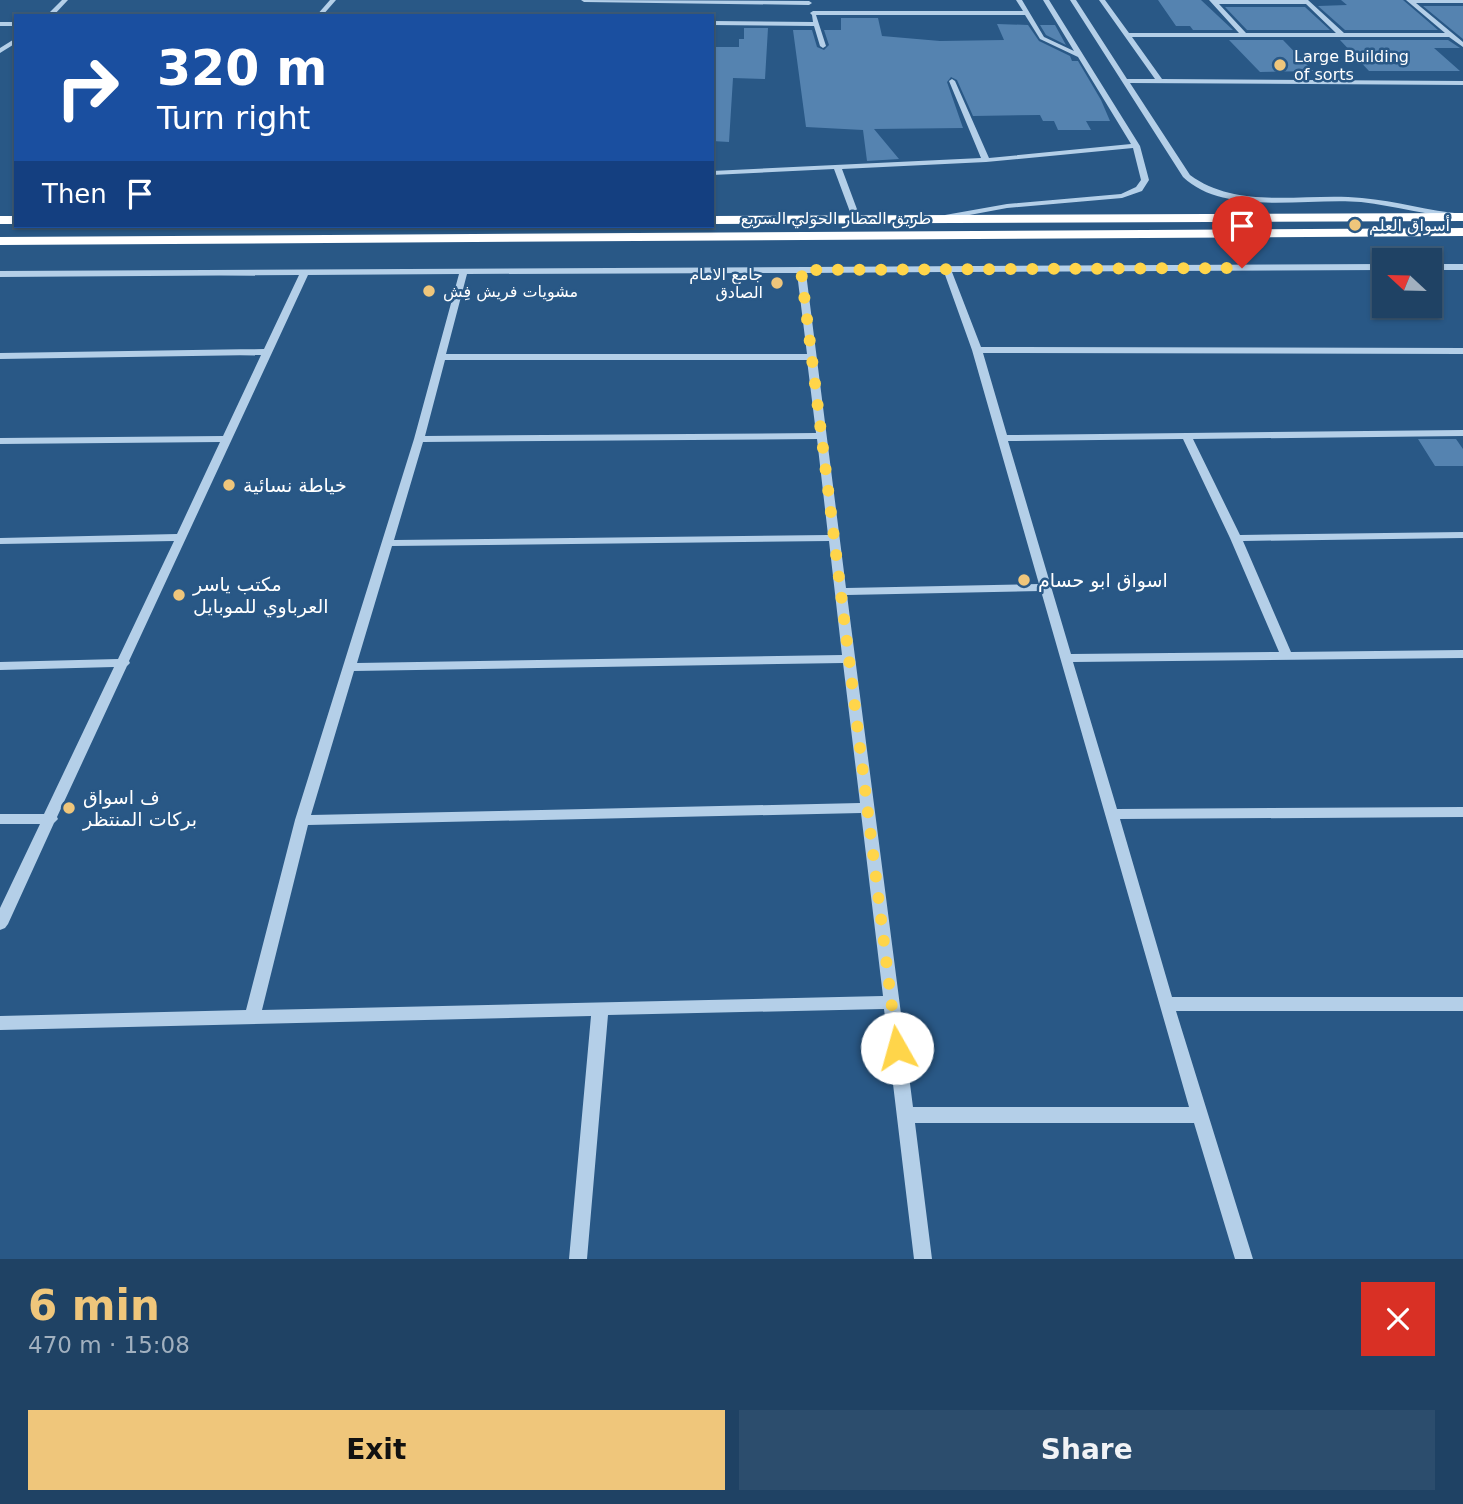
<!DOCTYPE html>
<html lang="en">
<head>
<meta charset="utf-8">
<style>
  body { margin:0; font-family:"DejaVu Sans","Noto Naskh Arabic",sans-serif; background:#2c4d6d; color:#f1f3f6; height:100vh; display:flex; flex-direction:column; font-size:26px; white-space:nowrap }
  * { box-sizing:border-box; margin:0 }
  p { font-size:23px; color:#a1b0bf }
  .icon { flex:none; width:38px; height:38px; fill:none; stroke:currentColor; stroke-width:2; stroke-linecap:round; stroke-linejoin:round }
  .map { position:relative; height:1259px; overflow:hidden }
  .sheet { display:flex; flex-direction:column; background:#1f4264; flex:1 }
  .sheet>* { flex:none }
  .top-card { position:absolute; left:14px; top:14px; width:700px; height:214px; border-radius:0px; box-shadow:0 2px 5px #0004,0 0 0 2px #3c5b78; background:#1a4fa0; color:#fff; overflow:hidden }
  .needle { width:46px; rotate:292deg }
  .buttons { position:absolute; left:1372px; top:248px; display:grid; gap:14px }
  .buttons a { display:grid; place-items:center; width:70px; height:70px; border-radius:0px; background:#1f4264; box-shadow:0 2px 5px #0004,0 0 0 2px #3c5b78; font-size:35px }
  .pin { position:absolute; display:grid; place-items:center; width:60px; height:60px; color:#fff; margin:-72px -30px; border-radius:50% 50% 50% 0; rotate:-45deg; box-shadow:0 0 7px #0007 }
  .pin .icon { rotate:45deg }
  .me { position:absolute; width:77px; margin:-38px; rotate:353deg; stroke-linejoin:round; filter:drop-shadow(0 0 5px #0008) }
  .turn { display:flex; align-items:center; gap:24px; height:147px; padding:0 28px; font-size:32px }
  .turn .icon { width:91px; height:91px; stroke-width:2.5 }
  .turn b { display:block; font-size:49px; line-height:60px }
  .then { display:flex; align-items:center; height:66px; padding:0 28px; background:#0003; gap:14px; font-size:26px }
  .round { display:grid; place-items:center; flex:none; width:74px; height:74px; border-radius:0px; background:#2c4d6d }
  .headline { display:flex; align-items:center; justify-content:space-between; height:119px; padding:0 28px }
  h1 { font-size:42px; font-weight:700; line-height:52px; color:#efc67b }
  .cta { display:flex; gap:14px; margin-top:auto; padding:14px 28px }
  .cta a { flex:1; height:80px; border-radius:0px; background:#efc67b; color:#111; font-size:28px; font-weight:700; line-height:80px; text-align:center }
  .cta a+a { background:#2c4d6d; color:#f1f3f6 }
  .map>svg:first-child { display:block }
  .building { fill:#5583b0 }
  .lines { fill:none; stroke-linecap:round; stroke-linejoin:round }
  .minor { fill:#b4cfe8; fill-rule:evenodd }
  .highway { fill:#fff; fill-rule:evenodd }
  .route { stroke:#ffd54a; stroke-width:12; stroke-dasharray:0 21.6 }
  .poi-dot { fill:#efc67b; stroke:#295886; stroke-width:2.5 }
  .labels { text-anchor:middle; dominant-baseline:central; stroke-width:5; stroke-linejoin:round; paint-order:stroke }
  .far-poi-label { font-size:16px; fill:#fff; stroke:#295886; text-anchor:start }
  .far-street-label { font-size:16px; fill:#fff; stroke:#295886 }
  .poi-label { font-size:19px; fill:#fff; stroke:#295886; text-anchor:start }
</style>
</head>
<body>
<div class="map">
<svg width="1463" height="1259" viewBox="0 0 1463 1259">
  <rect width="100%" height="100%" fill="#295886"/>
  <path class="building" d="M 1158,0 L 1201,0 L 1233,30 L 1193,30 L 1190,26 L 1176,26 Z
    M 1341,0 L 1403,0 L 1438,30 L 1345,30 L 1318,6 L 1347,5 Z
    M 1423,6 L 1463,6 L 1463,39 Z
    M 1225,7 L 1305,7 L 1330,30 L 1247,30 Z
    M 841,18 L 878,18 L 882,36 L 940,41 L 1004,40 L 997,24 L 1028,25 L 1039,41 L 1070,56 L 1072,61 L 1078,61 L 1101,100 L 1110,121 L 1086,121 L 1091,130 L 1058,130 L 1054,121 L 1043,121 L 1040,115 L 973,116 L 957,80 L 951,77 L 947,82 L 963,128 L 874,129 L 899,159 L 867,161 L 863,130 L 806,127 L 793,30 L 812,30 L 817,47 L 824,50 L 829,45 L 824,30 L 841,30 Z
    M 1040,25 L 1055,25 L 1066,45 L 1046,35 Z
    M 744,28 L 768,28 L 765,79 L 733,78 L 729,142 L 712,141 L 712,47 L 739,47 L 739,39 L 744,39 Z
    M 1229,40 L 1283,40 L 1313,71 L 1260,72 Z
    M 1340,40 L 1448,40 L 1460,48 L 1434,48 L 1460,71 L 1369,71 Z
    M 1418,439 L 1456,439 L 1463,449 L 1463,466 L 1435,466 Z"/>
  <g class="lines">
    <path class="minor" d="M 62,0 L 68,0 L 53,16 L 46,16 Z
      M 330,0 L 336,0 L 322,16 L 316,16 Z
      M 581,0 L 809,1 L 812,3 L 809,5 L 584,2 Z
      M 1016,0 L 1022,0 L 1044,37 L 1074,51 L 1043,0 L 1049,0 L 1140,146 L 1149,180 L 1142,191 L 1122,198 L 1007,208 L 948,219 L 945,219 L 945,215 L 1007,204 L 1121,194 L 1136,187 L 1141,180 L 1133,148 L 986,162 L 842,169 L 861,220 L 857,222 L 853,220 L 834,169 L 712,175 L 712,171 L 981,158 L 949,81 L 952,79 L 955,81 L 989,158 L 1131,144 L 1078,57 L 1040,39 L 1025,15 L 816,15 L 826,46 L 823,48 L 820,46 L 814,26 L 712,25 L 712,21 L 813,22 L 812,15 L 810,13 L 813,11 L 1023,11 Z
      M 1070,0 L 1076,0 L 1127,79 L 1155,79 L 1099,0 L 1105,0 L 1129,33 L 1239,33 L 1209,0 L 1308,0 L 1344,33 L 1445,33 L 1406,0 L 1463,0 L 1463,3 L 1416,3 L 1463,42 L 1463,47 L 1449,37 L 1132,37 L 1162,79 L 1463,81 L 1463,85 L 1130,83 L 1190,175 C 1239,211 1306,192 1362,198 C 1396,201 1429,211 1463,214 L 1463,218 C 1429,216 1396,206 1361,202 C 1308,197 1225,217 1183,177 ZM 1219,4 L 1306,4 L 1336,33 L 1246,33 Z
      M 0,22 L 16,22 L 16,26 L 0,26 Z
      M 16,38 L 16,43 L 0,53 L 0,48 Z
      M 1384,264 L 1384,270 L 952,272 L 981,347 L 1463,348 L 1463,354 L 983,353 L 1007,435 L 1463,430 L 1463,436 L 1193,439 L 1240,535 L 1463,532 L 1463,538 L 1243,541 L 1291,652 L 1463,650 L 1463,658 L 1073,662 L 1117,809 L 1463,807 L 1463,817 L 1120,819 L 1172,997 L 1463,997 L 1463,1011 L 1176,1011 L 1253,1259 L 1235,1259 L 1194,1123 L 915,1123 L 932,1259 L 914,1259 L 884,1009 L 608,1015 L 587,1259 L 569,1259 L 591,1016 L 0,1030 L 0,1016 L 246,1010 L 295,820 L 414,439 L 459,274 L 308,275 L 129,661 L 130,663 L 127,666 L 57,817 L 58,819 L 54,823 L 8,924 L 5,928 L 0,930 L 0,908 L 40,824 L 0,824 L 0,814 L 44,814 L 114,667 L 0,670 L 0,662 L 118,659 L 174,541 L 0,544 L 0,538 L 177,534 L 220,442 L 0,444 L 0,438 L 223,436 L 261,355 L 0,359 L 0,353 L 264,349 L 299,275 L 0,277 L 0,271 ZM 944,272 L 972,350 L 1039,584 L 846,588 L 806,273 ZM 797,273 L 807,354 L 446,354 L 467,274 ZM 445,360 L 807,360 L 816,433 L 425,436 ZM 817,439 L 828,535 L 394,540 L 423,442 ZM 1183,439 L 1230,538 L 1279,652 L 1071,654 L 1008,441 ZM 829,541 L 842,655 L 357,663 L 392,546 ZM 1041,591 L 1189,1107 L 913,1107 L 847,595 ZM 843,663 L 860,803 L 311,815 L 354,671 ZM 861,813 L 883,996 L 262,1010 L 308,825 Z
      M 1430,264 L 1463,264 L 1463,270 L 1430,270 Z"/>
    <path class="highway" d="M 1463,213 L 1463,221 L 712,224 L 712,216 Z
      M 0,216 L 16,216 L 16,224 L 0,224 Z
      M 1463,228 L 1463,236 L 0,245 L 0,237 Z"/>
  </g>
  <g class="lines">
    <path class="route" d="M 897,1048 L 801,270 L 1242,268"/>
  </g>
  <g class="poi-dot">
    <circle cx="1280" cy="65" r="7"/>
    <circle cx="1355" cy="225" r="7"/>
    <circle cx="777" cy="283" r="7"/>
    <circle cx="429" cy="291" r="7"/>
    <circle cx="229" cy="485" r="7"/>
    <circle cx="1024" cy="580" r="7"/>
    <circle cx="179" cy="595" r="7"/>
    <circle cx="69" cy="808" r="7"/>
  </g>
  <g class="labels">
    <g class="far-poi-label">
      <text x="1294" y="56">Large Building<tspan x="1294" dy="18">of sorts</tspan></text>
      <text x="1369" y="225">أسواق العلم</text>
      <text x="763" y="274" text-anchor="end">جامع الامام<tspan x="763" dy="18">الصادق</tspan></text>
      <text x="443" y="291">مشويات فريش فِش</text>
    </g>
    <g class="far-street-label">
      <text x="836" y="218">طريق المطار الحولي السريع</text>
    </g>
    <g class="poi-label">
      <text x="243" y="485">خياطة نسائية</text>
      <text x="1038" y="580">اسواق ابو حسام</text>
      <text x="193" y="584">مكتب ياسر<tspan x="193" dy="22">العرباوي للموبايل</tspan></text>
      <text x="83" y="797">ف اسواق<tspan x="83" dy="22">بركات المنتظر</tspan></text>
    </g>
  </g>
</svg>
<div class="buttons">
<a><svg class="needle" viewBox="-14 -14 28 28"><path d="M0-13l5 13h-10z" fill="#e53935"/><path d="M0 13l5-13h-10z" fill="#a1b0bf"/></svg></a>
</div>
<div class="pin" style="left:1242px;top:268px;background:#d93025"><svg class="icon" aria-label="arrive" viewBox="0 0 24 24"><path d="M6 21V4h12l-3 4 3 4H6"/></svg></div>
<svg class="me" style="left:897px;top:1048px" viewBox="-20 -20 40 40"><circle r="19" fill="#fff"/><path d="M0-13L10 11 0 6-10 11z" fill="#ffd54a"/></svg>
<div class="top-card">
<div class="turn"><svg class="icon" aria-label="right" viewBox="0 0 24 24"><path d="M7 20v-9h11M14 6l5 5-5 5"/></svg><div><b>320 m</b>Turn right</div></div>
<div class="then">Then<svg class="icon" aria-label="arrive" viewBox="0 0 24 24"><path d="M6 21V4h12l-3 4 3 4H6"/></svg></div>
</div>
</div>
<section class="sheet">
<div class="headline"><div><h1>6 min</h1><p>470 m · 15:08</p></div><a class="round" style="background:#d93025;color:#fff"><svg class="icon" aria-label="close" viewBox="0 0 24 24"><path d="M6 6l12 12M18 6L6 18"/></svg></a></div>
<div class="cta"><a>Exit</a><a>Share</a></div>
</section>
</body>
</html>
